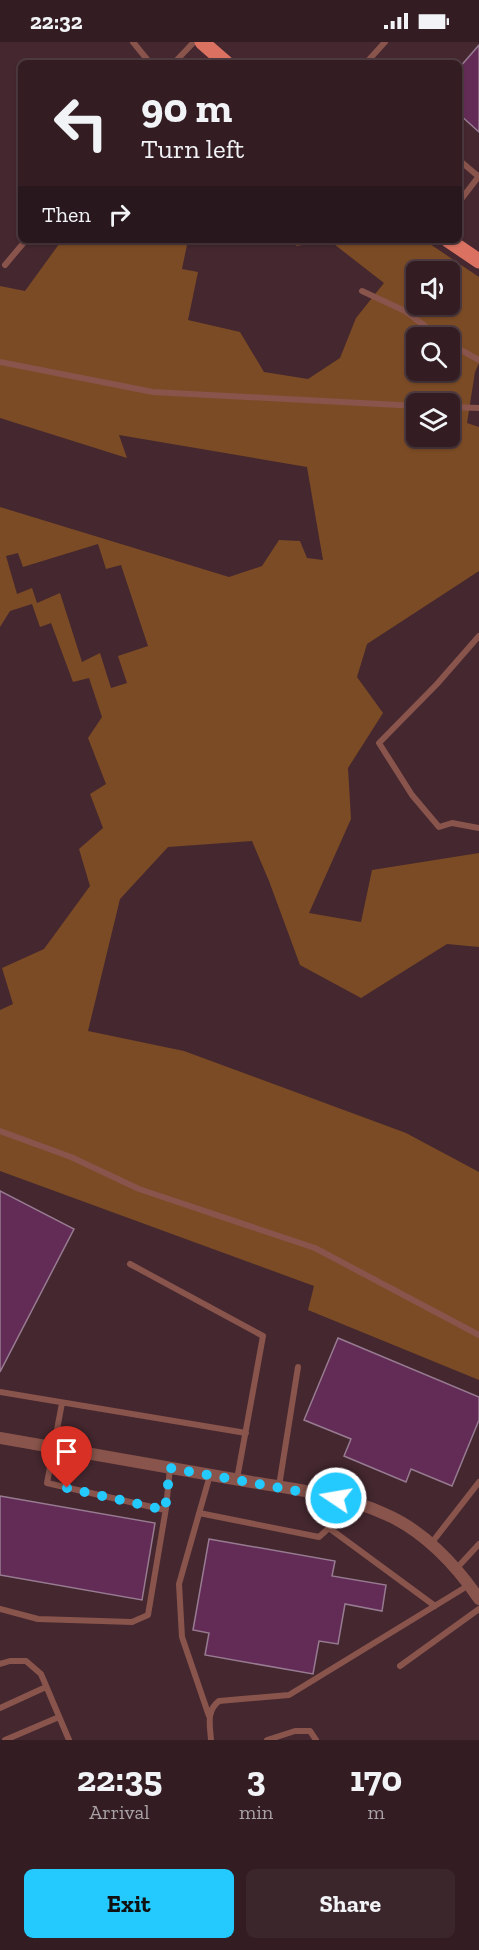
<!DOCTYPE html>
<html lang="en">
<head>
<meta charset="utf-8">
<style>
  body { margin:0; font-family:"Zilla Slab",serif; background:#3b262b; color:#f1f3f6; height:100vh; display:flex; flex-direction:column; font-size:22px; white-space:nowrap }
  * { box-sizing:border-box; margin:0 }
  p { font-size:20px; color:#a9a2a6 }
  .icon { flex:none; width:33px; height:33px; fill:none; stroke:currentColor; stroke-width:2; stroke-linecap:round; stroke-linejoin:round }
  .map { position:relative; height:1698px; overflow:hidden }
  .panel { display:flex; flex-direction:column; background:#331d23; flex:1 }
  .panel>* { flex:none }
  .hud { position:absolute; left:18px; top:18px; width:444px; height:183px; border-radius:9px; box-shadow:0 2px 4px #0004,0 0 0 2px #4e3b41; background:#331d23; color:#f1f3f6; overflow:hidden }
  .buttons { position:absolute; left:406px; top:219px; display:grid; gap:12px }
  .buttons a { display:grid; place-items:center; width:54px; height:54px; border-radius:9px; background:#331d23; box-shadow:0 2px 4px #0004,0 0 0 2px #4e3b41; font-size:30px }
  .pin { position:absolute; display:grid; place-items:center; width:51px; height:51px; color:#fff; margin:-62px -26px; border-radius:50% 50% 50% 0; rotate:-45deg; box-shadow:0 0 6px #0007 }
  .pin .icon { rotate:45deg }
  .me { position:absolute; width:66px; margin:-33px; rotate:282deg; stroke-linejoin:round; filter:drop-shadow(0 0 4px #0008) }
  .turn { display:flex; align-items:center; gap:21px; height:126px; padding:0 24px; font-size:27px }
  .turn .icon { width:78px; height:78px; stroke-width:2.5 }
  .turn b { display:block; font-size:42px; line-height:51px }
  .then { display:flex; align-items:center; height:57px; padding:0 24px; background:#0003; gap:12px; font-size:22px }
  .eta { display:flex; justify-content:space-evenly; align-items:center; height:102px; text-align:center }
  .eta b { font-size:36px; font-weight:800; line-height:42px }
  .action { display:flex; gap:12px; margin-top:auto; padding:12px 24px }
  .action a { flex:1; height:69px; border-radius:9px; background:#24c9fe; color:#111; font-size:24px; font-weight:800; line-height:69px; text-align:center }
  .action a+a { background:#3b262b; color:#f1f3f6 }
  .status { display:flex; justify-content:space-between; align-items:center; height:42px; padding:0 30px; background:#331d23; direction:ltr }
  .status svg { height:16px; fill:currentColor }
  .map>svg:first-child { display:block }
  .green { fill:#7b4b25; fill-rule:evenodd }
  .building { fill:#632c57; stroke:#977b90; stroke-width:1.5 }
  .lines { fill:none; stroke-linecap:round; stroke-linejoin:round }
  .lane { stroke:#88544b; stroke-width:6 }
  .street { stroke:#88544b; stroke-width:12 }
  .primary { stroke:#db7261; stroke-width:15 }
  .route { stroke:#24c9fe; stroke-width:10; stroke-dasharray:0 18 }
</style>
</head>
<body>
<div class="status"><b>22:32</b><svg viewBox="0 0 49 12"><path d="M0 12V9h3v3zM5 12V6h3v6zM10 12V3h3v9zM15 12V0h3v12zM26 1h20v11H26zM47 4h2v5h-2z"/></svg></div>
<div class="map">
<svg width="479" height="1698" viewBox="0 0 479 1698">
  <rect width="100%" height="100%" fill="#44272f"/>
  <path class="green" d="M 62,198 L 188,198 L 182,227 L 198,230 L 188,278 L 240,290 L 264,330 L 308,337 L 340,316 L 356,276 L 384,241 L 330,199 L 296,204 L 297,198 L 424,198 L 479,235 L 479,321 L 475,330 L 467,381 L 479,385 L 479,529 L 367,602 L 357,635 L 383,671 L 348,726 L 351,777 L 309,871 L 361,880 L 372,828 L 479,811 L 479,905 L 447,902 L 361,956 L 300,923 L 269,839 L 252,799 L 168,805 L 120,857 L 88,989 L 184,1009 L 406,1091 L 479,1130 L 479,1338 L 308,1268 L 314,1244 L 0,1129 L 0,968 L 13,962 L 2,926 L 44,907 L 90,844 L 79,807 L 103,786 L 90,752 L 106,742 L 88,696 L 102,675 L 89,636 L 73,640 L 51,581 L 40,585 L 32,562 L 10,569 L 0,585 L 0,465 L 229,535 L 262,524 L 279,498 L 300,499 L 307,516 L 323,518 L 307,425 L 119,393 L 127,416 L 0,376 L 0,244 L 25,249 ZM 417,230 L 450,230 L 450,262 L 417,262 ZM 417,296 L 450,296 L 450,328 L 417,328 ZM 417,362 L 450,362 L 450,394 L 417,394 ZM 98,502 L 106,527 L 121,523 L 148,604 L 118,614 L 127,641 L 111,646 L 100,611 L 82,620 L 60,551 L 37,561 L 32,546 L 17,552 L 6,514 L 18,511 L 23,525 Z"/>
  <path class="building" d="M 479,3 L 479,90 L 459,72 L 459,26 Z
    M 0,1149 L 74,1187 L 0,1330 Z
    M 338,1296 L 479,1355 L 479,1378 L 452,1444 L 411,1427 L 406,1440 L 344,1414 L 351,1397 L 304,1378 Z
    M 0,1454 L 155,1481 L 142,1558 L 0,1533 Z
    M 209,1497 L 335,1519 L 332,1534 L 386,1543 L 382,1569 L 345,1562 L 338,1602 L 319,1599 L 313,1632 L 205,1613 L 209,1591 L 193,1588 Z"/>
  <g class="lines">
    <path class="lane" d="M 133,0 L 150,21
      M 174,21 L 194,0
      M 366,21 L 385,0
      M 459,118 L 478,134
      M 459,160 L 479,134
      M 5,223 L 26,198
      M 362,249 L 405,269 L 441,296
      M 450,302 L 479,318
      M 0,320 L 153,350 L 417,364
      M 450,365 L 479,366
      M 479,594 L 437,642 L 379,701 L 412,753 L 439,785 L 452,781 L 479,786
      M 0,1089 L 71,1115 L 139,1147 L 315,1206 L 479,1293
      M 130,1222 L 263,1294 L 237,1437
      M 0,1350 L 246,1391
      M 62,1361 L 47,1441 L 165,1468
      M 279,1444 L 298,1325
      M 336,1457 L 329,1486 L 435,1564
      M 199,1471 L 319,1495 L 329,1486
      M 430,1503 L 479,1440
      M 456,1527 L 479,1502
      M 0,1567 L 38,1577 L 132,1580 L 148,1573 L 166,1466 L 170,1426
      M 0,1622 L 10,1619 L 26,1619 L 41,1632 L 69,1698
      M 400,1624 L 479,1567
      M 0,1666 L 46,1645
      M 209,1674 L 182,1595 L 179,1542 L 210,1433
      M 5,1698 L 59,1675
      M 211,1698 C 210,1683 206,1669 219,1659 L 289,1653 L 469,1543
      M 267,1698 L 295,1689 L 310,1689 L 316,1698"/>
    <path class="street" d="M 0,1396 C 78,1409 156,1423 234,1437 C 284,1446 339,1451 385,1472 C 423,1488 456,1523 479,1557"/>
    <path class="primary" d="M 202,0 L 226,21
      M 448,198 L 479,219"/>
  </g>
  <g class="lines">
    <path class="route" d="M 67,1446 L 165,1468 L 170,1426 L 336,1456"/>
  </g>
</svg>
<div class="buttons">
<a><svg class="icon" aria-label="sound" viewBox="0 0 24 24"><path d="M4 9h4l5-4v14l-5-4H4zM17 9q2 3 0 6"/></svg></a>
<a><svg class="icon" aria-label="search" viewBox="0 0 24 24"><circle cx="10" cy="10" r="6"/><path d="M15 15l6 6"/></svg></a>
<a><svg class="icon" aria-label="layers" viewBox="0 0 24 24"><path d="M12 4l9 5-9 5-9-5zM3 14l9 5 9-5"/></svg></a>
</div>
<div class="pin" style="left:67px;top:1446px;background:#d93025"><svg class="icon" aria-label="arrive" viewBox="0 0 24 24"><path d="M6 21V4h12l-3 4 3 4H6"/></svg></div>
<svg class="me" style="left:336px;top:1456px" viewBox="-20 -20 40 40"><circle r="17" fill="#24c9fe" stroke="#fff" stroke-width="3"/><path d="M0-11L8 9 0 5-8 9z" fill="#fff"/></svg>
<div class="hud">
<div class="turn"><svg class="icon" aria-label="left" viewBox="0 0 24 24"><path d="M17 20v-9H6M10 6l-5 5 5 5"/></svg><div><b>90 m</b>Turn left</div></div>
<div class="then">Then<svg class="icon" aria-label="right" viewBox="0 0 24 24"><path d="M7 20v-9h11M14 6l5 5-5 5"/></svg></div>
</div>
</div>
<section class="panel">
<div class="eta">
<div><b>22:35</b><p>Arrival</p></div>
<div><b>3</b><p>min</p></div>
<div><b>170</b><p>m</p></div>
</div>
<div class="action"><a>Exit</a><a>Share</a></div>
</section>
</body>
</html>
